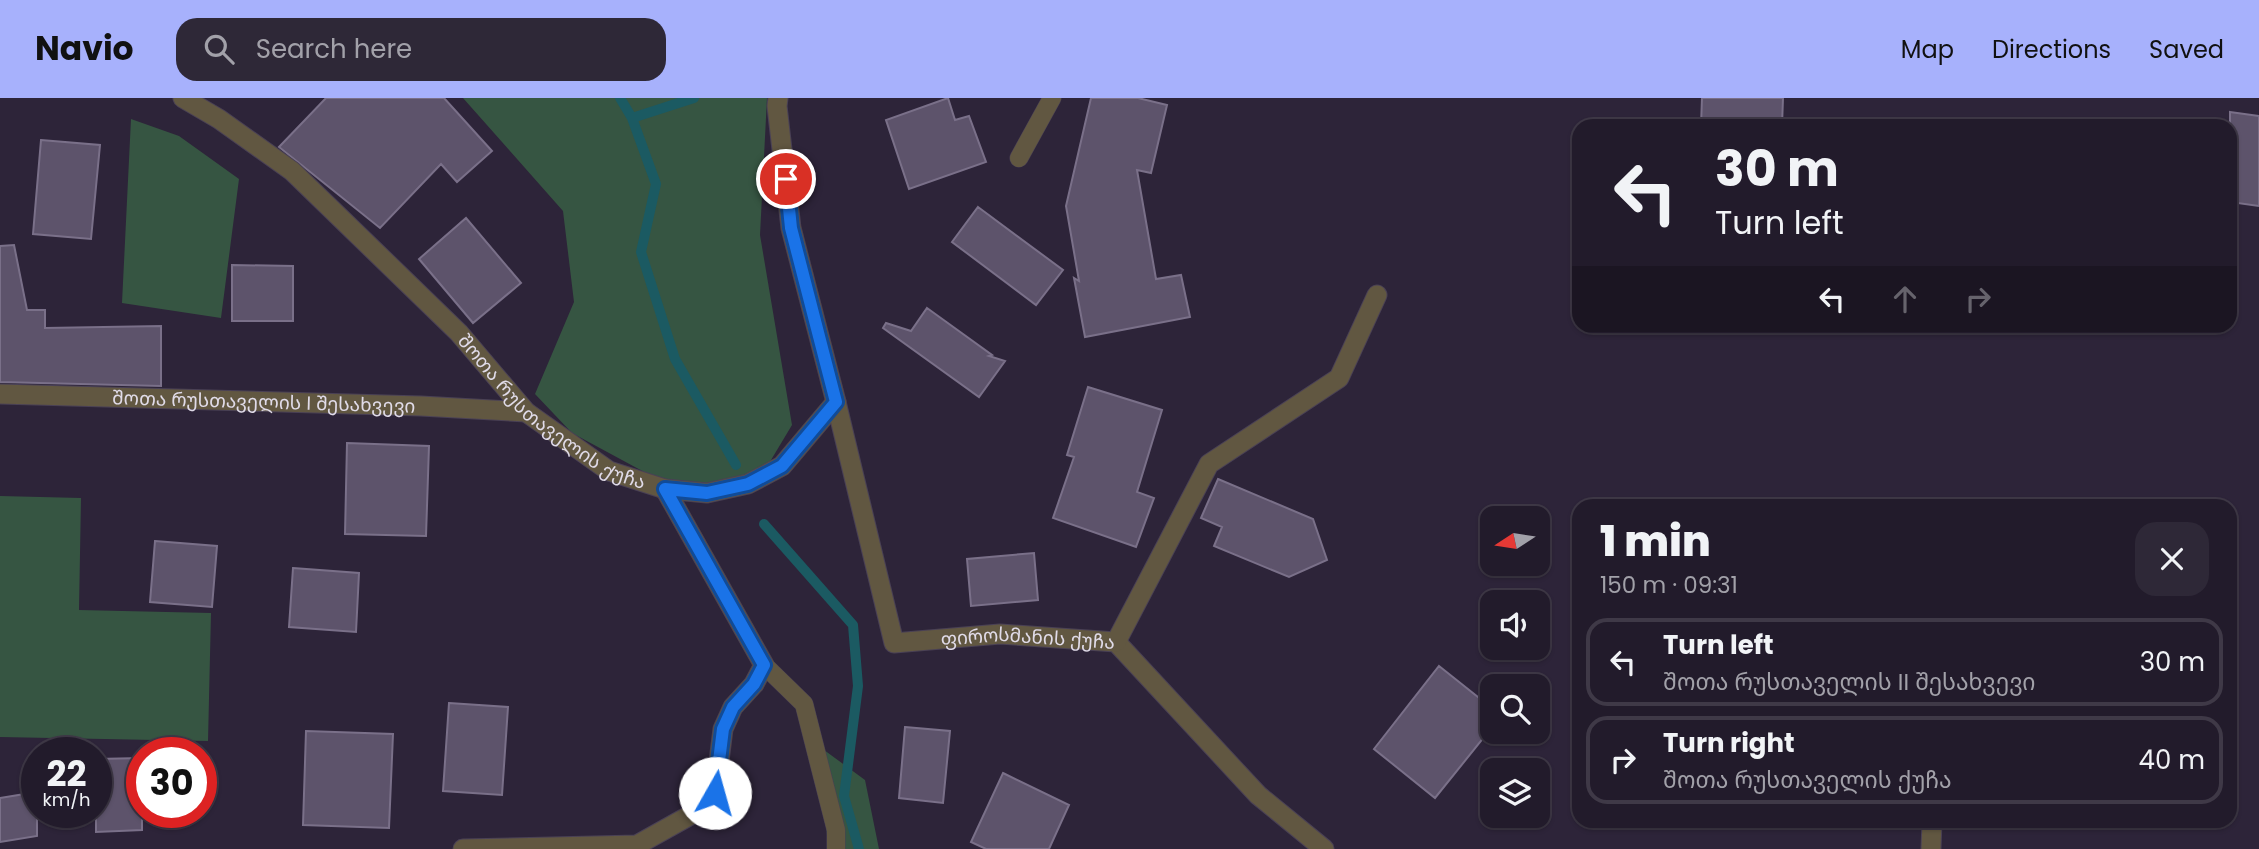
<!DOCTYPE html>
<html lang="en">
<head>
<meta charset="utf-8">
<style>
  body { margin:0; font-family:Poppins,"Noto Sans Georgian",sans-serif; background:#2e2837; color:#f1f3f6; height:100vh; display:flex; flex-direction:column; font-size:26px; white-space:nowrap }
  * { box-sizing:border-box; margin:0 }
  p { font-size:23px; color:#a2a1a9 }
  .icon { flex:none; width:38px; height:38px; fill:none; stroke:currentColor; stroke-width:2; stroke-linecap:round; stroke-linejoin:round }
  .map { position:relative; flex:1; overflow:hidden }
  .details { position:absolute; left:1572px; top:401px; width:665px; height:329px; display:flex; flex-direction:column; background:#221b2b; border-radius:21px; box-shadow:0 2px 5px #0004,0 0 0 2px #3f3947 }
  .details>* { flex:none }
  .guide { position:absolute; left:1572px; top:21px; width:665px; height:214px; border-radius:21px; box-shadow:0 2px 5px #0004,0 0 0 2px #3f3947; background:#221b2b; color:#f1f3f6; overflow:hidden }
  .needle { width:46px; rotate:258deg }
  .fabs { position:absolute; left:1480px; top:408px; display:grid; gap:14px }
  .fabs a { display:grid; place-items:center; width:70px; height:70px; border-radius:14px; background:#221b2b; box-shadow:0 2px 5px #0004,0 0 0 2px #3f3947; font-size:35px }
  .speed { position:absolute; left:21px; top:639px; display:flex; gap:14px; font-size:35px; font-weight:700; text-align:center }
  .speed>* { display:grid; place-content:center; width:91px; height:91px; border-radius:50%; background:#221b2b; box-shadow:0 2px 5px #0004,0 0 0 2px #3f3947; line-height:1 }
  .speed small { font-size:18px; font-weight:400 }
  .speed .limit { border:10px solid #d22; background:#fff; color:#111 }
  .pin { position:absolute; display:grid; place-items:center; width:60px; height:60px; color:#fff; margin:-30px; border:4px solid #fff; border-radius:50%; box-shadow:0 2px 7px #0007 }
  .me { position:absolute; width:77px; margin:-38px; rotate:7deg; stroke-linejoin:round; filter:drop-shadow(0 0 5px #0008) }
  .turn { display:flex; align-items:center; gap:24px; height:147px; padding:0 28px; font-size:32px }
  .turn .icon { width:91px; height:91px; stroke-width:2.5 }
  .turn b { display:block; font-size:49px; line-height:60px }
  .lanes { display:flex; align-items:center; height:66px; padding:0 28px; background:#0003; justify-content:center; gap:35px; direction:ltr }
  .lanes .off { opacity:.35 }
  .round { display:grid; place-items:center; flex:none; width:74px; height:74px; border-radius:21px; background:#2e2837 }
  .head { display:flex; align-items:center; justify-content:space-between; height:119px; padding:0 28px }
  h1 { font-size:42px; font-weight:800; line-height:52px }
  ul { padding:0; list-style:none }
  li { display:flex; align-items:center; gap:21px; height:88px; margin:0 14px 10px; padding:0 14px; border:4px solid #3f3947; border-radius:21px }
  li div { flex:1 }
  li b { display:block; font-size:26px }
  li em { font-style:normal }
  header { display:flex; align-items:center; gap:42px; box-sizing:border-box; height:98px; padding:0 35px; background:#a7b1fc; color:#111 }
  header strong { font-size:33px }
  nav { display:flex; gap:38px; margin-inline-start:auto; font-size:24px }
  .search { width:490px; height:63px; background:#2e2837; display:flex; align-items:center; gap:18px; box-sizing:border-box; padding:0 24px; border-radius:21px; color:#a2a1a9; font-size:26px }
  .map>svg:first-child { display:block }
  .green { fill:#365542 }
  .lines { fill:none; stroke-linecap:round; stroke-linejoin:round }
  .stream { stroke:#1b5a62; stroke-width:10 }
  .building { fill:#5d536b; stroke:#7a7089; stroke-width:2 }
  .service-casing { stroke:#4a4155; stroke-width:19 }
  .minor-casing { stroke:#4a4155; stroke-width:21 }
  .tertiary-casing { stroke:#4a4155; stroke-width:21 }
  .service { stroke:#615741; stroke-width:18 }
  .minor { stroke:#615741; stroke-width:19 }
  .tertiary { stroke:#615741; stroke-width:19 }
  .route-casing { stroke:#114b97; stroke-width:18 }
  .route { stroke:#1a73e8; stroke-width:12 }
  .labels { text-anchor:middle; dominant-baseline:central; stroke-width:7; stroke-linejoin:round; paint-order:stroke }
  .street-label { font-size:19px; fill:#e0dbe8; stroke:#130f19 }
</style>
</head>
<body>
<header>
<strong>Navio</strong>
<div class="search"><svg class="icon" aria-label="search" viewBox="0 0 24 24"><circle cx="10" cy="10" r="6"/><path d="M15 15l6 6"/></svg>Search here</div>
<nav><a>Map</a><a>Directions</a><a>Saved</a></nav>
</header>
<div class="map">
<svg width="2259" height="751" viewBox="0 0 2259 751">
  <rect width="100%" height="100%" fill="#2d2439"/>
  <path class="green" d="M 463,0 L 767,0 L 760,137 L 792,327 L 768,367 L 718,390 L 659,382 L 572,335 L 535,296 L 574,204 L 563,113 Z
    M 131,21 L 179,38 L 239,81 L 221,220 L 122,205 Z
    M 0,398 L 81,400 L 79,512 L 211,515 L 208,643 L 0,639 Z
    M 805,638 L 865,682 L 879,751 L 828,751 L 825,711 Z"/>
  <g class="lines">
    <path class="stream" d="M 620,0 L 632,20 L 656,86 L 641,154 L 675,261 L 736,367
      M 632,20 L 694,0
      M 764,426 L 853,527 L 858,588 L 844,698 L 859,751"/>
  </g>
  <path class="building" d="M 326,0 L 444,0 L 492,53 L 457,84 L 441,66 L 380,130 L 279,49 Z
    M 948,0 L 955,22 L 969,18 L 986,64 L 909,91 L 886,22 Z
    M 1091,0 L 1138,0 L 1167,7 L 1151,75 L 1137,72 L 1156,181 L 1181,177 L 1190,219 L 1085,239 L 1074,180 L 1079,183 L 1066,108 Z
    M 1702,0 L 1783,0 L 1782,28 L 1701,28 Z
    M 2230,14 L 2259,18 L 2259,108 L 2230,104 Z
    M 41,42 L 100,47 L 91,141 L 33,136 Z
    M 978,109 L 1063,172 L 1036,207 L 952,144 Z
    M 466,120 L 521,185 L 473,225 L 419,161 Z
    M 14,147 L 27,212 L 45,212 L 45,230 L 161,228 L 161,288 L 0,284 L 0,148 Z
    M 232,167 L 293,168 L 293,223 L 232,223 Z
    M 927,210 L 992,257 L 989,258 L 1005,263 L 979,299 L 883,230 L 886,225 L 911,233 Z
    M 1088,289 L 1162,312 L 1137,394 L 1154,400 L 1136,449 L 1053,420 L 1074,359 L 1067,357 Z
    M 347,345 L 429,348 L 426,438 L 345,436 Z
    M 1218,381 L 1313,421 L 1327,462 L 1289,479 L 1214,448 L 1222,429 L 1201,420 Z
    M 155,443 L 217,448 L 212,509 L 150,504 Z
    M 1034,455 L 1038,502 L 971,508 L 967,461 Z
    M 293,470 L 359,475 L 356,534 L 289,529 Z
    M 1439,568 L 1493,611 L 1493,628 L 1435,700 L 1374,651 Z
    M 449,605 L 508,609 L 502,697 L 443,693 Z
    M 905,629 L 950,633 L 943,705 L 899,700 Z
    M 306,633 L 393,636 L 389,730 L 303,727 Z
    M 142,660 L 142,732 L 96,734 L 96,661 Z
    M 1003,675 L 1069,707 L 1049,751 L 986,751 L 971,744 Z
    M 37,694 L 37,738 L 0,744 L 0,700 Z"/>
  <g class="lines">
    <defs>
      <path id="service" d="M 1019,60 L 1052,0
        M 764,567 L 804,606 L 836,732 L 836,751"/>
      <g id="minor">
        <path id="s1" d="M 0,296 L 421,308 L 526,314"/>
        <path id="s2" d="M 836,304 L 894,545 L 1000,536 L 1116,544 L 1258,697 L 1324,751"/>
        <path d="M 1116,544 L 1209,366 L 1339,280 L 1377,197"/>
        <path d="M 463,751 L 637,747 L 696,714 L 715,695 L 723,631 L 733,609 L 754,586 L 764,567 L 665,391"/>
        <path d="M 1931,751 L 1932,723"/>
      </g>
      <g id="tertiary">
        <path id="s3" d="M 183,0 L 219,21 L 292,73 L 459,235 L 526,314 L 609,373 L 665,391 L 707,395 L 748,386 L 782,368 L 836,304 L 791,130 L 777,8 L 778,0"/>
      </g>
    </defs>
    <use href="#service" class="service-casing"/>
    <use href="#minor" class="minor-casing"/>
    <use href="#tertiary" class="tertiary-casing"/>
    <use href="#service" class="service"/>
    <use href="#minor" class="minor"/>
    <use href="#tertiary" class="tertiary"/>
  </g>
  <g class="lines">
    <defs>
      <path id="route" d="M 715,695 L 723,631 L 733,609 L 754,586 L 764,567 L 665,391 L 707,395 L 748,386 L 782,368 L 836,304 L 791,130 L 786,81"/>
    </defs>
    <use href="#route" class="route-casing"/>
    <use href="#route" class="route"/>
  </g>
  <g class="labels">
    <g class="street-label">
      <text stroke="none"><textPath href="#s1" startOffset="264">შოთა რუსთაველის I შესახვევი</textPath></text>
      <text stroke="none"><textPath href="#s3" startOffset="488">შოთა რუსთაველის ქუჩა</textPath></text>
      <text stroke="none"><textPath href="#s2" startOffset="382">ფიროსმანის ქუჩა</textPath></text>
    </g>
  </g>
</svg>
<div class="fabs">
<a><svg class="needle" viewBox="-14 -14 28 28"><path d="M0-13l5 13h-10z" fill="#e53935"/><path d="M0 13l5-13h-10z" fill="#a2a1a9"/></svg></a>
<a><svg class="icon" aria-label="sound" viewBox="0 0 24 24"><path d="M4 9h4l5-4v14l-5-4H4zM17 9q2 3 0 6"/></svg></a>
<a><svg class="icon" aria-label="search" viewBox="0 0 24 24"><circle cx="10" cy="10" r="6"/><path d="M15 15l6 6"/></svg></a>
<a><svg class="icon" aria-label="layers" viewBox="0 0 24 24"><path d="M12 4l9 5-9 5-9-5zM3 14l9 5 9-5"/></svg></a>
</div>
<div class="speed"><div>22<small>km/h</small></div><div class="limit">30</div></div>
<div class="pin" style="left:786px;top:81px;background:#d93025"><svg class="icon" aria-label="arrive" viewBox="0 0 24 24"><path d="M6 21V4h12l-3 4 3 4H6"/></svg></div>
<svg class="me" style="left:715px;top:695px" viewBox="-20 -20 40 40"><circle r="19" fill="#fff"/><path d="M0-13L10 11 0 6-10 11z" fill="#1a73e8"/></svg>
<div class="guide">
<div class="turn"><svg class="icon" aria-label="left" viewBox="0 0 24 24"><path d="M17 20v-9H6M10 6l-5 5 5 5"/></svg><div><b>30 m</b>Turn left</div></div>
<div class="lanes"><svg class="icon" aria-label="left" viewBox="0 0 24 24"><path d="M17 20v-9H6M10 6l-5 5 5 5"/></svg><svg class="icon off" aria-label="ahead" viewBox="0 0 24 24"><path d="M12 20V5M6 11l6-6 6 6"/></svg><svg class="icon off" aria-label="right" viewBox="0 0 24 24"><path d="M7 20v-9h11M14 6l5 5-5 5"/></svg></div>
</div>
<section class="details">
<div class="head"><div><h1>1 min</h1><p>150 m · 09:31</p></div><a class="round"><svg class="icon" aria-label="close" viewBox="0 0 24 24"><path d="M6 6l12 12M18 6L6 18"/></svg></a></div>
<ul>
<li><svg class="icon" aria-label="left" viewBox="0 0 24 24"><path d="M17 20v-9H6M10 6l-5 5 5 5"/></svg><div><b>Turn left</b><p>შოთა რუსთაველის II შესახვევი</p></div><em>30 m</em></li>
<li><svg class="icon" aria-label="right" viewBox="0 0 24 24"><path d="M7 20v-9h11M14 6l5 5-5 5"/></svg><div><b>Turn right</b><p>შოთა რუსთაველის ქუჩა</p></div><em>40 m</em></li>
</ul>
</section>
</div>
</body>
</html>
